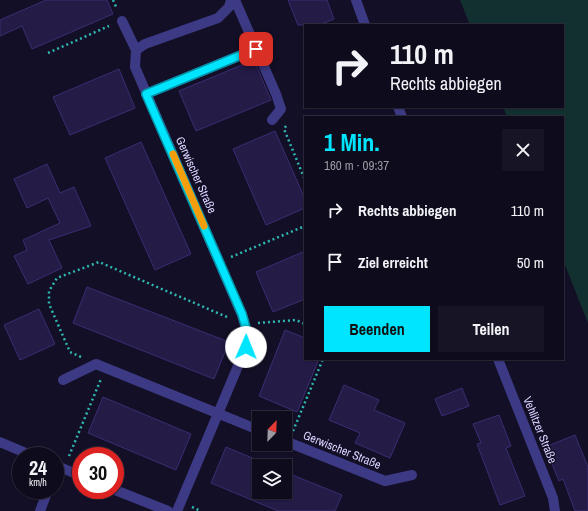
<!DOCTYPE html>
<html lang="de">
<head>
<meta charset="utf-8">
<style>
  body { margin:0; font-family:"Archivo Narrow",sans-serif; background:#171425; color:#f1f3f6; height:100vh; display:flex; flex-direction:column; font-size:15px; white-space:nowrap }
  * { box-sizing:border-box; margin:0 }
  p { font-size:13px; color:#9b9ba3 }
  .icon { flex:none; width:22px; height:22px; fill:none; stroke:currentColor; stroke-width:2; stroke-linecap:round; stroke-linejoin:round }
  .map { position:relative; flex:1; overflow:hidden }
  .drawer { position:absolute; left:304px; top:116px; width:260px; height:244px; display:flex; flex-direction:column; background:#0e0b1c; border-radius:0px; box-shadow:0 1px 3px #0004,0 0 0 1px #2e2b3b }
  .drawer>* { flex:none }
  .hud { position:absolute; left:304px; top:24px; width:260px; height:84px; border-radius:0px; box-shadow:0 1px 3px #0004,0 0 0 1px #2e2b3b; background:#0e0b1c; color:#f1f3f6; overflow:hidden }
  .needle { width:26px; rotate:23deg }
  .controls { position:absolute; left:252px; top:411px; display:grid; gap:8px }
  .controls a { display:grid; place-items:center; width:40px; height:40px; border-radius:0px; background:#0e0b1c; box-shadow:0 1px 3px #0004,0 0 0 1px #2e2b3b; font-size:20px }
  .speed { position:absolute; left:12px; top:447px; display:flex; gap:8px; font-size:20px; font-weight:700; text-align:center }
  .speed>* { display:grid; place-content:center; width:52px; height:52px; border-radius:50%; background:#0e0b1c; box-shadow:0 1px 3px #0004,0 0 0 1px #2e2b3b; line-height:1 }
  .speed small { font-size:10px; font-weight:400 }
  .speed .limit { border:6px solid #d22; background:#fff; color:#111 }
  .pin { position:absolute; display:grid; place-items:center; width:34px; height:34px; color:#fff; margin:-17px; border-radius:8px; box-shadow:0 2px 6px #0006 }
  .me { position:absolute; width:44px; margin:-22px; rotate:1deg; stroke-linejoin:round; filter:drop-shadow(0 0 3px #0008) }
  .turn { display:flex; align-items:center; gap:14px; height:84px; padding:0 20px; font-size:18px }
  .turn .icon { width:52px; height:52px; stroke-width:2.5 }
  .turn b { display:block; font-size:28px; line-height:34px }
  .round { display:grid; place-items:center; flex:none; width:42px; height:42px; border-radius:0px; background:#171425 }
  .head { display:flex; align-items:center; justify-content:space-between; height:68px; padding:0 20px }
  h1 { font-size:24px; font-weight:800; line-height:30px; color:#00e5ff }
  .action { display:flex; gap:8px; margin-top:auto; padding:8px 20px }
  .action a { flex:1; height:46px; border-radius:0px; background:#00e5ff; color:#111; font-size:16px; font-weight:800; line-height:46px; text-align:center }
  .action a+a { background:#171425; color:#f1f3f6 }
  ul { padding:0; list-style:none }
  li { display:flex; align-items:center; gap:12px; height:52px; padding:0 20px }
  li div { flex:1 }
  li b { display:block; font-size:15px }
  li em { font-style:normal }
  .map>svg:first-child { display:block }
  .green { fill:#12302f }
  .building { fill:#241b47; stroke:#3b2d73 }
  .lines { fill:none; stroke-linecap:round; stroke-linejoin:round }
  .path { stroke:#2fb8b0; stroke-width:2.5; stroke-dasharray:2 3; stroke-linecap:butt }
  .minor { stroke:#3d3a85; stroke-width:10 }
  .route-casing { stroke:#0095a6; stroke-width:10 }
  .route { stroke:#00e5ff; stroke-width:7 }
  .slow { stroke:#f59e0b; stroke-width:7 }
  .labels { text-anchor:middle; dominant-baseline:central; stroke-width:3; stroke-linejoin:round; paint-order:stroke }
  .street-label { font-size:12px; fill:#d9d4ff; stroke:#130f26 }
</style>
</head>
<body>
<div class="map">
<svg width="588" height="511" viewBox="0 0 588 511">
  <rect width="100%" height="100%" fill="#130f26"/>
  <path class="green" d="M 460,0 L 588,0 L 588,323 L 563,260 L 563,117 L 507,117 L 503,107 L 563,107 L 563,25 L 470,25 Z"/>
  <path class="building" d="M 46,0 L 107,0 L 113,14 L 32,49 L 22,26 L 0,36 L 0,20 Z
    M 288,0 L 327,0 L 334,19 L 319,25 L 298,25 Z
    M 254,60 L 271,100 L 196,131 L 179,91 Z
    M 119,69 L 135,108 L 70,135 L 53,97 Z
    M 275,131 L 305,199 L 305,208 L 266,225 L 233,149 Z
    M 141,142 L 191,254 L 155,270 L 105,158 Z
    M 47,164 L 60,193 L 74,187 L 91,226 L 49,240 L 62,268 L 28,284 L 14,256 L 27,250 L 23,240 L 60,223 L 48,198 L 27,208 L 14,179 Z
    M 305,251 L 305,299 L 273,312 L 256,272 Z
    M 87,287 L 229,342 L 214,379 L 73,323 Z
    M 39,309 L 55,344 L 20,360 L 4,325 Z
    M 285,330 L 305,338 L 305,359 L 319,359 L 297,412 L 259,396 Z
    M 344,385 L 379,400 L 374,410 L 405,423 L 390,458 L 355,443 L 360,433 L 329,420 Z
    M 462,388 L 469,406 L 442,416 L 435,399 Z
    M 103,397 L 191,434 L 176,470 L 88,433 Z
    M 499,415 L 511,446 L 506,448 L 525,496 L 500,505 L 477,444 L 481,443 L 473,424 Z
    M 575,435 L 588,467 L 588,511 L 575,511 L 563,479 L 559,481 L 545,447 Z
    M 226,447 L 271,466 L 259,466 L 259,492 L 285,492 L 285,472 L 342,495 L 335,511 L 278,511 L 211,483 Z"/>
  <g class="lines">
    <path class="path" d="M 113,0 L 117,9
      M 48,53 L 109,26
      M 286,126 L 284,129 L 305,180
      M 231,257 L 305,226
      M 258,323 L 296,320 L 305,324
      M 81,357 L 70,352 L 49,304 L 49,291 L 57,278 L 99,262 L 227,317
      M 293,431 L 323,359
      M 69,456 L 101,379
      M 82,490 L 105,499
      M 192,507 L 201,511"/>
    <path class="minor" d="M 235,0 L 276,94 L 281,109 L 272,120
      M 356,0 L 365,25
      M 122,21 L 136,50
      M 146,94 L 256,49
      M 398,107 L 402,117
      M 498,359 L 553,498 L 555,511
      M 63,380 L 96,364 L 259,430
      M 285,441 L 385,481 L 412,475
      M 0,442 L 33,456
      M 55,465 L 81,476
      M 115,490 L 168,511
      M 40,511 L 48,490
      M 177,511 L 246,347 L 248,335 L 242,315 L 135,67 L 136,50 L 145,44 L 218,18 L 229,7 L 231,0"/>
  </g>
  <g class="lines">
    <defs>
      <path id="route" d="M 246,347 L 248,335 L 242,314 L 146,94 L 256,49"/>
    </defs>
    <use href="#route" class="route-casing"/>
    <use href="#route" class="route"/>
    <path class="slow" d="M 173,154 L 204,226"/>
  </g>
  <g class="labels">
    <g class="street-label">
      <text transform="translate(196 175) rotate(66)">Gerwischer Straße</text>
      <text transform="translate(540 430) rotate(68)">Vehlitzer Straße</text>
      <text transform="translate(342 450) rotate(22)">Gerwischer Straße</text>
    </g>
  </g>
</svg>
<div class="controls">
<a><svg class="needle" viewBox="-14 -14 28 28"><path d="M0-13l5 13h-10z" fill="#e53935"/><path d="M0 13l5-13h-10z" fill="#9b9ba3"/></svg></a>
<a><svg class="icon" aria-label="layers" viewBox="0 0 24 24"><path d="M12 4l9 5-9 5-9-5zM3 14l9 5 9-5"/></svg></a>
</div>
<div class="speed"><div>24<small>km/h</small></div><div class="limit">30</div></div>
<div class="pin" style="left:256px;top:49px;background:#d93025"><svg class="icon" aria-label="arrive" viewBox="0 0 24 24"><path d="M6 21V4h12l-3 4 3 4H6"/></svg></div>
<svg class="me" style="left:246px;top:347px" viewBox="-20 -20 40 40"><circle r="19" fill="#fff"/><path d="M0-13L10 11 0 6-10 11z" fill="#00e5ff"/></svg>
<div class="hud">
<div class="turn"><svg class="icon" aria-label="right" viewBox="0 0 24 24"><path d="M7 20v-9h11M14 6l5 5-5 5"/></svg><div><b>110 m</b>Rechts abbiegen</div></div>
</div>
<section class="drawer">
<div class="head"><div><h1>1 Min.</h1><p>160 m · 09:37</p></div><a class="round"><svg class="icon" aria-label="close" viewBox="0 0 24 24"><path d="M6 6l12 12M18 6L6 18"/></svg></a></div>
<ul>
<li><svg class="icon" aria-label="right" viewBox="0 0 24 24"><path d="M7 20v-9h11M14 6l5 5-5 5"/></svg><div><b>Rechts abbiegen</b></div><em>110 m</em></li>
<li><svg class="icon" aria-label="arrive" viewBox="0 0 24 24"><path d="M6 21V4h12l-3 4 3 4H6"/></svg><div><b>Ziel erreicht</b></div><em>50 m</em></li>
</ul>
<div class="action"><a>Beenden</a><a>Teilen</a></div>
</section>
</div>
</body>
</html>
